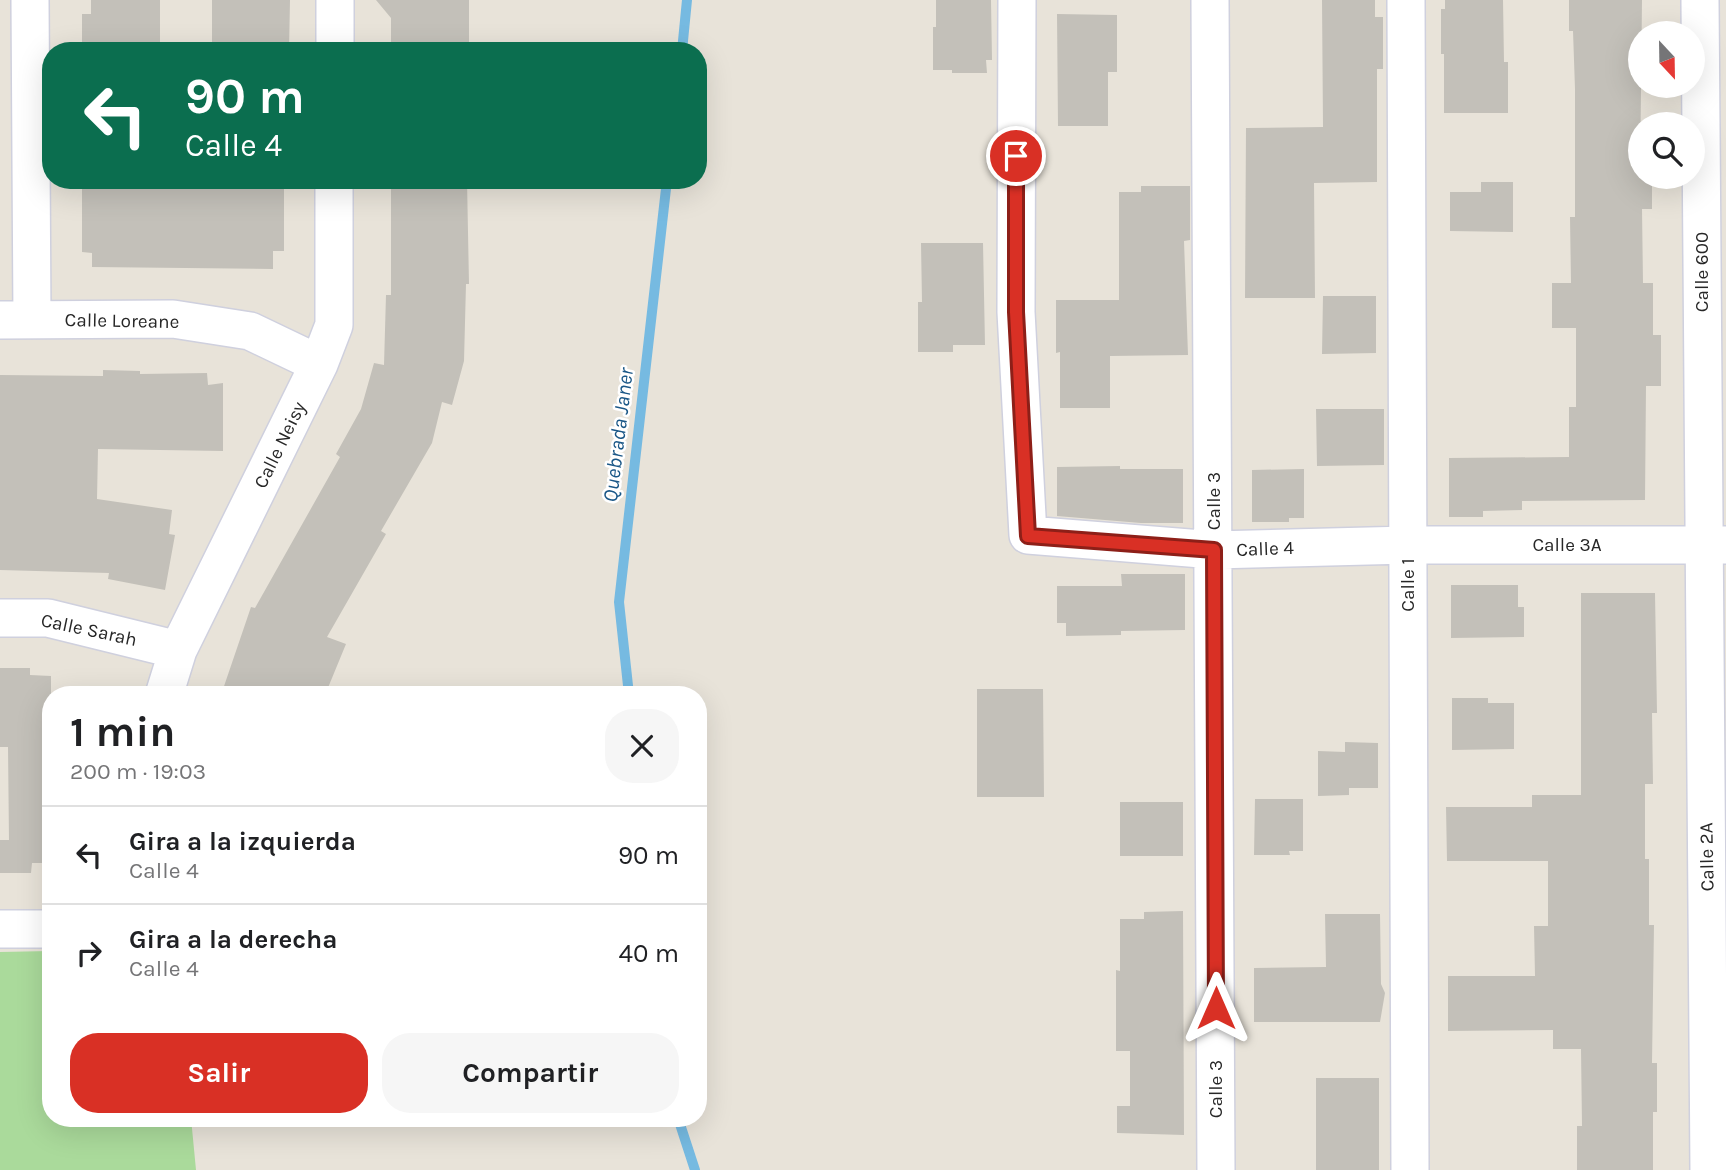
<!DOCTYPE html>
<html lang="es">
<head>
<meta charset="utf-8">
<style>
  body { margin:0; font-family:Karla,sans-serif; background:#f6f6f6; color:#202124; height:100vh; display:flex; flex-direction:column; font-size:26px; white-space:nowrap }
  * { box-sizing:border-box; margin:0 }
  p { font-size:23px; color:#757577 }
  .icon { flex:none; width:38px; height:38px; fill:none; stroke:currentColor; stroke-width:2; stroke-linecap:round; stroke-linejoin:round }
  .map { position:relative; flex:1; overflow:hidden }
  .details { position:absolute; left:42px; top:686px; width:665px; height:441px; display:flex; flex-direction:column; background:#fff; border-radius:28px; box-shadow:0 7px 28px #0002 }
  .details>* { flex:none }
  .top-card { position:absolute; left:42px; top:42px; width:665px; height:147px; border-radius:28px; box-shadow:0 7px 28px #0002; background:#0b6e4f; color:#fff; overflow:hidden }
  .needle { width:46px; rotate:158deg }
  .fabs { position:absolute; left:1628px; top:21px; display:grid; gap:14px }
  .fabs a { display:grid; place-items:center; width:77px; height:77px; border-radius:50%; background:#fff; box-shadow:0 7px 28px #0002; font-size:35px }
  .pin { position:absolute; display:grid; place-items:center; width:60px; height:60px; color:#fff; margin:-30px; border:4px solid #fff; border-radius:50%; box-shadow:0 2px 7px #0007 }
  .me { position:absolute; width:77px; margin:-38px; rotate:0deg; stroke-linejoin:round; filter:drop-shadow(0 0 5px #0008) }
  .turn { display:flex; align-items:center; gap:24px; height:147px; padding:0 28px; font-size:32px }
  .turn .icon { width:91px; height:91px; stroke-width:2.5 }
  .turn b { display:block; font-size:49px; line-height:60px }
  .round { display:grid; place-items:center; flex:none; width:74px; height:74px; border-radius:28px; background:#f6f6f6 }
  .summary { display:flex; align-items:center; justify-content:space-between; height:119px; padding:0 28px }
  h1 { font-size:42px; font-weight:700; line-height:52px }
  .primary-button { display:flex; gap:14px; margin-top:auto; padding:14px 28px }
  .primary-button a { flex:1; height:80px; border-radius:28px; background:#d93025; color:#fff; font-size:28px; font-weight:700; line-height:80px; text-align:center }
  .primary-button a+a { background:#f6f6f6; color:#202124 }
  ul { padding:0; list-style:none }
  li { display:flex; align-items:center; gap:21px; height:98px; padding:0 28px; border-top:2px solid #e0e0e0 }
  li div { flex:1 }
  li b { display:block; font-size:26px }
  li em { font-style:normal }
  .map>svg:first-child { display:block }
  .green { fill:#aada9b }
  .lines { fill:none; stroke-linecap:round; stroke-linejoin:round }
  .stream { stroke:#76bae1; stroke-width:10 }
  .building { fill:#c3c0b9 }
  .street-casing { stroke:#cfd0de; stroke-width:40 }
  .street { stroke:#fff; stroke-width:37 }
  .route-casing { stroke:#8d1f18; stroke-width:18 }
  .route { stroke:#d93025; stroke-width:12 }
  .labels { text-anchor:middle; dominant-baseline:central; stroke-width:5; stroke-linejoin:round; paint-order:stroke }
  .street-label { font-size:19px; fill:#272727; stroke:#fff }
  .water-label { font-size:21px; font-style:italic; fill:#1a5787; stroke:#fff }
</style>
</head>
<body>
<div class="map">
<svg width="1726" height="1170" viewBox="0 0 1726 1170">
  <rect width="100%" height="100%" fill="#e8e3d9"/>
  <path class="green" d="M 51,951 L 51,1118 L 191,1118 L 196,1170 L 0,1170 L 0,952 Z"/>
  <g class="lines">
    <path class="stream" d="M 682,51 L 687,0
      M 629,695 L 619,602 L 667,180
      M 678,1118 L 695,1170"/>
  </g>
  <path class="building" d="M 91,0 L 160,0 L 160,51 L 82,49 L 82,14 L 91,14 Z
    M 212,0 L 290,0 L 289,51 L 212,51 Z
    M 376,0 L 469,0 L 469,51 L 391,51 L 391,18 Z
    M 936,0 L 991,0 L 992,60 L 986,60 L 987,73 L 952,73 L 952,70 L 933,70 L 933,27 L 936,27 Z
    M 1322,0 L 1375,0 L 1375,17 L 1383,17 L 1383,69 L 1377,69 L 1377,182 L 1314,183 L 1315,298 L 1245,298 L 1246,128 L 1323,127 Z
    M 1445,0 L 1503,0 L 1504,62 L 1508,62 L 1508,113 L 1444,113 L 1444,54 L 1441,54 L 1441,9 L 1445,9 Z
    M 1569,0 L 1642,0 L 1640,177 L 1652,177 L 1652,209 L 1642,209 L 1643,283 L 1653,283 L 1653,335 L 1661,335 L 1661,386 L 1646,386 L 1645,500 L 1522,501 L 1522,510 L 1483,511 L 1483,517 L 1449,517 L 1449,458 L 1569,457 L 1569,407 L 1576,407 L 1576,328 L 1552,328 L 1552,283 L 1571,283 L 1570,217 L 1575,217 L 1575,89 L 1573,31 L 1569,31 Z
    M 1057,14 L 1117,15 L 1117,72 L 1108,72 L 1108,126 L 1058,126 Z
    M 82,180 L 284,180 L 284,251 L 273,251 L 273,269 L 92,267 L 92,253 L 82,252 Z
    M 391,180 L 467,180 L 469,284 L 466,284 L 464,361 L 452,405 L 442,402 L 432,443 L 381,531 L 386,534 L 327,637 L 346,644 L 325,695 L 221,695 L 251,607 L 255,608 L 340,457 L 336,454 L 361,409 L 374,363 L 384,365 L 386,295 L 391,295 Z
    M 1481,182 L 1513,182 L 1513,232 L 1450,231 L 1450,192 L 1481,192 Z
    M 1141,186 L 1190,186 L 1190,240 L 1184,241 L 1188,355 L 1110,356 L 1110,408 L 1060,408 L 1060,352 L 1056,353 L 1056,300 L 1119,300 L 1119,192 L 1141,192 Z
    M 921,243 L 983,243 L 985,345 L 953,345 L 953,352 L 918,352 L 918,302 L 922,302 Z
    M 1323,296 L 1376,296 L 1376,353 L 1322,354 Z
    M 103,370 L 140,371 L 140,374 L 207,373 L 208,385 L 223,383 L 223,451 L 98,449 L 97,499 L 172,510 L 169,534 L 175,535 L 165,590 L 108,579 L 109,573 L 0,570 L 0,375 L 103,376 Z
    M 1316,409 L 1384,409 L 1384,465 L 1317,466 Z
    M 1120,466 L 1120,469 L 1183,469 L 1183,523 L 1141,523 L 1057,516 L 1057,467 Z
    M 1304,469 L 1304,518 L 1289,518 L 1289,522 L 1252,522 L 1252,470 Z
    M 1121,574 L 1185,574 L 1185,630 L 1121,631 L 1121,635 L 1066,636 L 1066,623 L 1057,623 L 1057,586 L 1122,586 Z
    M 1451,585 L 1518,585 L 1518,607 L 1524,607 L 1524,637 L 1451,638 Z
    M 1581,593 L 1655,593 L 1657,713 L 1652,713 L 1653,784 L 1645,784 L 1645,859 L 1649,859 L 1649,925 L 1654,925 L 1652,1063 L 1657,1063 L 1657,1112 L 1653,1112 L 1653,1170 L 1577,1170 L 1577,1126 L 1582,1126 L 1581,1049 L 1553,1049 L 1553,1030 L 1448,1031 L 1448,976 L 1535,976 L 1534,926 L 1548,926 L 1548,861 L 1447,861 L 1446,807 L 1532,807 L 1532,795 L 1581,795 Z
    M 0,668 L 30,668 L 30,675 L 51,676 L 51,768 L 48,768 L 49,863 L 32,863 L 31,873 L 0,873 L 0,840 L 9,840 L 8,747 L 0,747 Z
    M 977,689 L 1043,689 L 1044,797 L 977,797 Z
    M 1452,698 L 1488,698 L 1488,703 L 1514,703 L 1514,749 L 1452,750 Z
    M 1345,742 L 1378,743 L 1378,788 L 1349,788 L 1349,795 L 1318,796 L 1318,751 L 1345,752 Z
    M 1255,799 L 1303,799 L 1303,851 L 1289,851 L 1290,855 L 1254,855 Z
    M 1120,802 L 1183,802 L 1183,856 L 1120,856 Z
    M 1183,911 L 1184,1135 L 1117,1133 L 1117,1106 L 1130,1106 L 1130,1051 L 1116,1051 L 1116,970 L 1120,971 L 1120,919 L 1144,919 L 1144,912 Z
    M 1325,914 L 1380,914 L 1381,984 L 1385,993 L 1380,1022 L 1254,1022 L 1254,968 L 1326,967 Z
    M 1316,1078 L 1379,1078 L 1379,1170 L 1316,1170 Z"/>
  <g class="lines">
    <defs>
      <path id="street" d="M 30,0 L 32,320
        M 1017,0 L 1016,312 L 1028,535 L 1214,550 L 1408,545 L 1726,545
        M 1210,0 L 1216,1170
        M 1406,0 L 1410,1170
        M 1700,0 L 1709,1170
        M 335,51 L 335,0
        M 0,320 L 173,319 L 250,331 L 319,364
        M 0,618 L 48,618 L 178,650
        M 164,695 L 178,650 L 319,364 L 334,325 L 334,180
        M 0,929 L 51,929"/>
    </defs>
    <use href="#street" class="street-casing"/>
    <use href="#street" class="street"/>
  </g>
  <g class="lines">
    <defs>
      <path id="route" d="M 1016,156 L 1016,312 L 1028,536 L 1214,550 L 1216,1008"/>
    </defs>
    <use href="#route" class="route-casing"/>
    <use href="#route" class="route"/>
  </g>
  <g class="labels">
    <g class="street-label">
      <text transform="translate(1702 272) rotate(-90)">Calle 600</text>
      <text transform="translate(122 321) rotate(1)">Calle Loreane</text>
      <text transform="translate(280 445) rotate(-64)">Calle Neisy</text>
      <text transform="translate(1214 501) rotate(-90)">Calle 3</text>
      <text x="1567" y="545">Calle 3A</text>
      <text transform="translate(1265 549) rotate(-2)">Calle 4</text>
      <text transform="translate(1408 585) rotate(-90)">Calle 1</text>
      <text transform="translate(89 630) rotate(12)">Calle Sarah</text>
      <text transform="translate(1707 857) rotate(-91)">Calle 2A</text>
      <text transform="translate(1216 1089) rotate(-90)">Calle 3</text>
    </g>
    <g class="water-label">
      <text transform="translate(618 435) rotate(-83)">Quebrada Janer</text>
    </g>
  </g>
</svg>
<div class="fabs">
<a><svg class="needle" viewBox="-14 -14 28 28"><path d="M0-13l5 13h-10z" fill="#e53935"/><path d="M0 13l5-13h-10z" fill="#757577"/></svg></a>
<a><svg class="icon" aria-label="search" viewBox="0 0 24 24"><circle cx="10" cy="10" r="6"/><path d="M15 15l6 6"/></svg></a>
</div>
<div class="pin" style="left:1016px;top:156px;background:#d93025"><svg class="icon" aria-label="arrive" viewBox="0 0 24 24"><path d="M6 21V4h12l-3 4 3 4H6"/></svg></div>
<svg class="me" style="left:1216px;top:1008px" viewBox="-20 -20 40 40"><path d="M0-17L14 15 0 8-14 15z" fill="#d93025" stroke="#fff" stroke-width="4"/></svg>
<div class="top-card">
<div class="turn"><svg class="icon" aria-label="left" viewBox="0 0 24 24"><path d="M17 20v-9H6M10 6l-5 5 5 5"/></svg><div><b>90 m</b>Calle 4</div></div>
</div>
<section class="details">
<div class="summary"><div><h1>1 min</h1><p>200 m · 19:03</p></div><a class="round"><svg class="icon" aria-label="close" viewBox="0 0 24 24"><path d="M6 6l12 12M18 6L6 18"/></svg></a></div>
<ul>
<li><svg class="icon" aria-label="left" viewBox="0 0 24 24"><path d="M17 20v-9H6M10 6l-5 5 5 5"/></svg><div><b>Gira a la izquierda</b><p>Calle 4</p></div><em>90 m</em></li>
<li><svg class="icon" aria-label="right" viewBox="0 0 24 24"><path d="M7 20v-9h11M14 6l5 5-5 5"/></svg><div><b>Gira a la derecha</b><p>Calle 4</p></div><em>40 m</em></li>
</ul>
<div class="primary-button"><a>Salir</a><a>Compartir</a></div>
</section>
</div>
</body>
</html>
